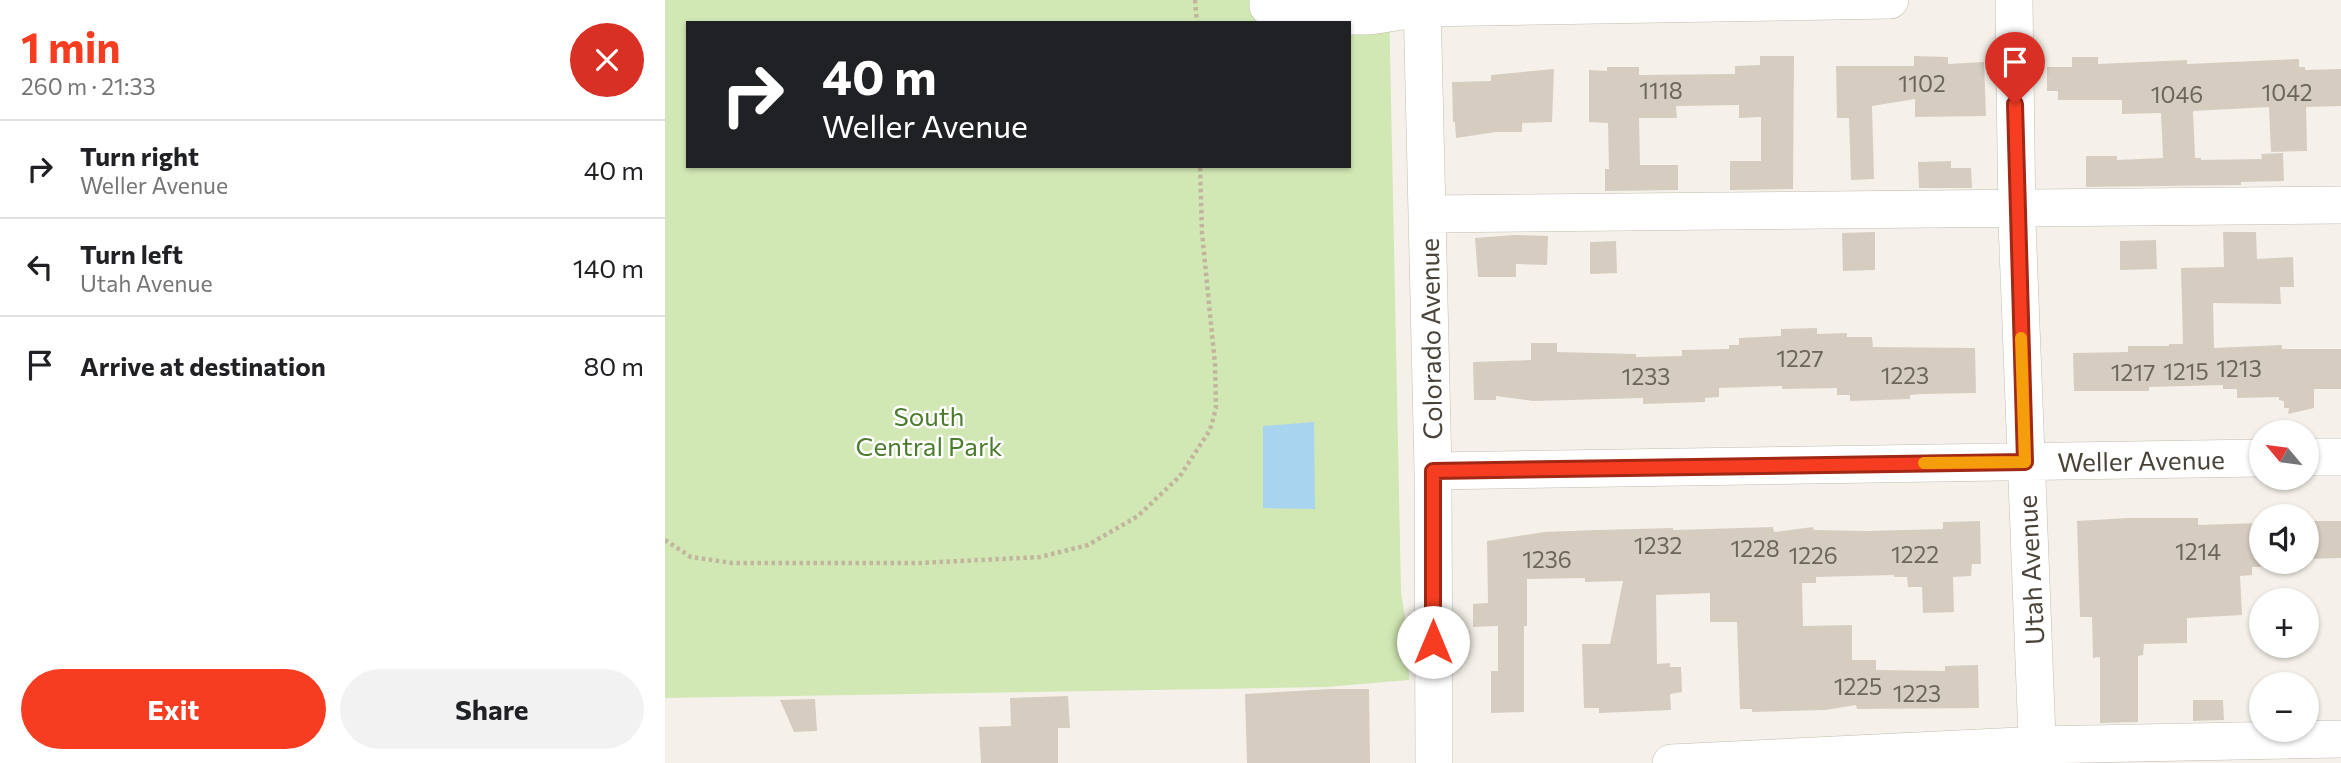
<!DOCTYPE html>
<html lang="en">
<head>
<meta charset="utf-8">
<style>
  body { margin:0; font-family:Commissioner,sans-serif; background:#f2f2f2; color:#202124; height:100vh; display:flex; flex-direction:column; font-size:26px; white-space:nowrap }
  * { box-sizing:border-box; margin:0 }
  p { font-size:23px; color:#757577 }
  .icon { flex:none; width:38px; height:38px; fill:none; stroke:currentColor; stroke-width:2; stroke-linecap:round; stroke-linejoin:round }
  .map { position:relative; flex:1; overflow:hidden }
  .side { display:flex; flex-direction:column; background:#fff; width:665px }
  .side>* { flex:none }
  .hud { position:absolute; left:21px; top:21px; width:665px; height:147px; border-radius:0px; box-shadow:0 2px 5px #0004; background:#202124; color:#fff; overflow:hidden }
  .needle { width:46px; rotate:299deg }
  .fabs { position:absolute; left:1584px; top:420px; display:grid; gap:14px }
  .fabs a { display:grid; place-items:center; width:70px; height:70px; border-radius:50%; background:#fff; box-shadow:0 2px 5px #0004; font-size:35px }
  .pin { position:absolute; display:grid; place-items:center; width:60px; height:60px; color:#fff; margin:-72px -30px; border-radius:50% 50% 50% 0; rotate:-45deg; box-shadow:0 0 7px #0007 }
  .pin .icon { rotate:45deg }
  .me { position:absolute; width:77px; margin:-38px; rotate:0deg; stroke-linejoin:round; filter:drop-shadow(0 0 5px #0008) }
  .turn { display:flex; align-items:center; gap:24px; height:147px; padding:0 21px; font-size:32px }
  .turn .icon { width:91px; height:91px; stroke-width:2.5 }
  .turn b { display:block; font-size:49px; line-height:60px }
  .round { display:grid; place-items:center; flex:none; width:74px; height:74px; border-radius:37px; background:#f2f2f2 }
  .head { display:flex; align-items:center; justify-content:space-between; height:119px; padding:0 21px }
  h1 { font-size:42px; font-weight:700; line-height:52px; color:#f63d21 }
  .cta { display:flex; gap:14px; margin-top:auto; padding:14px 21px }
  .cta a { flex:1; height:80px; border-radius:42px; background:#f63d21; color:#fff; font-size:28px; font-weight:700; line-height:80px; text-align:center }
  .cta a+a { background:#f2f2f2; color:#202124 }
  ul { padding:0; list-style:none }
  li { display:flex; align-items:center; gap:21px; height:98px; padding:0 21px; border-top:2px solid #e0e0e0 }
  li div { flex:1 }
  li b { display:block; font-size:26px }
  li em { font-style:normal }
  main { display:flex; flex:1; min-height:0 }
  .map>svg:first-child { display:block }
  .green { fill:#d1e8b4; fill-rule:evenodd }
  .water { fill:#a9d4f0 }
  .building { fill:#d6cdc0 }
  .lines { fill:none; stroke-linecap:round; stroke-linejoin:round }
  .minor-casing { stroke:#c3bcb0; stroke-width:38 }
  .path { stroke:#c2b59e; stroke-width:4.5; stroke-dasharray:3.5 3.5; stroke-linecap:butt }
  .minor { stroke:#fff; stroke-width:37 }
  .route-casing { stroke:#a02815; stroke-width:18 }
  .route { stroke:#f63d21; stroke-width:12 }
  .slow { stroke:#f59e0b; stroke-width:12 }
  .labels { text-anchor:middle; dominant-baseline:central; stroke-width:5; stroke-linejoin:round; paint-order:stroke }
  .number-label { font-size:23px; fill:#6c655a }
  .street-label { font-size:26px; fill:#494238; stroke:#fff }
  .park-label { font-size:26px; fill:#4b7b2c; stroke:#fff }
</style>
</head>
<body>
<main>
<section class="side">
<div class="head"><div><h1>1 min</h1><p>260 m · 21:33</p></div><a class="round" style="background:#d93025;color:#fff"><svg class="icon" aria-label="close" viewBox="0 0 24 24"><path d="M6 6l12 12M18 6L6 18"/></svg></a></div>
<ul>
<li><svg class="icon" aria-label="right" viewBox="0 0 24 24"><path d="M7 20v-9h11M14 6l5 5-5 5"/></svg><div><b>Turn right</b><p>Weller Avenue</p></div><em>40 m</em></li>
<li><svg class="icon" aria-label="left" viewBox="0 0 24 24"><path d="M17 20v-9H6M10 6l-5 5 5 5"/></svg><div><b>Turn left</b><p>Utah Avenue</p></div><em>140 m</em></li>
<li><svg class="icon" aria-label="arrive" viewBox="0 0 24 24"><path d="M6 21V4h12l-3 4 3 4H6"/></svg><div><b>Arrive at destination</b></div><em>80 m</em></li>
</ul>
<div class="cta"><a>Exit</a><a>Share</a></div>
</section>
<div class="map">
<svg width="1676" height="763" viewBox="0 0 1676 763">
  <rect width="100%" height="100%" fill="#f5f1ea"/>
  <path class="green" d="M 0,0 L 724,0 L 736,592 L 745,651 L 743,652 L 744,680 L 661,687 L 0,698 ZM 23,23 L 684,23 L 684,166 L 23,166 Z"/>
  <path class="water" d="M 649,422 L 650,509 L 598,508 L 598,426 Z"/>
  <path class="building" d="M 1095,56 L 1129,56 L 1128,189 L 1065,190 L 1065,161 L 1096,161 L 1096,117 L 1074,118 L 1074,105 L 1011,106 L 1012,118 L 974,118 L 975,165 L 1013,165 L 1013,190 L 940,191 L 940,169 L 944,169 L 943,123 L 924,122 L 924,70 L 942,71 L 942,67 L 974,67 L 974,75 L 1070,74 L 1070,66 L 1095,65 Z
    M 1249,56 L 1283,57 L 1283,64 L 1319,62 L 1321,116 L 1250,117 L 1250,99 L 1207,106 L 1209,179 L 1186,180 L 1184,118 L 1172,118 L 1171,66 L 1249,66 Z
    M 1407,57 L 1433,57 L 1433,64 L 1522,60 L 1522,64 L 1634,59 L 1634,67 L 1640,67 L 1640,70 L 1676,69 L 1676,106 L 1641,107 L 1642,151 L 1606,152 L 1604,107 L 1528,111 L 1530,158 L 1536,158 L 1536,160 L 1597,159 L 1596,154 L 1618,153 L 1619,181 L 1576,182 L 1576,185 L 1421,187 L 1421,156 L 1452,156 L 1452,160 L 1498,158 L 1496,113 L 1457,114 L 1457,100 L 1393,100 L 1393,91 L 1382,91 L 1382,67 L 1407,67 Z
    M 889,69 L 887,122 L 857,123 L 857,132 L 831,132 L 791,138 L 790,122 L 788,122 L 787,82 L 826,81 L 826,75 Z
    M 1286,161 L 1286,168 L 1306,168 L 1307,188 L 1254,188 L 1253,162 Z
    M 1210,232 L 1210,270 L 1178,271 L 1177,233 Z
    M 1558,232 L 1591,232 L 1592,259 L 1628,257 L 1629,287 L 1615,287 L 1616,304 L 1548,303 L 1549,348 L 1617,345 L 1617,349 L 1676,349 L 1676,389 L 1649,389 L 1649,408 L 1623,414 L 1624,408 L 1619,408 L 1619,401 L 1614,400 L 1614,397 L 1572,398 L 1572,389 L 1558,389 L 1558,385 L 1484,387 L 1484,391 L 1409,391 L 1408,353 L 1463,352 L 1463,346 L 1504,346 L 1504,344 L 1518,344 L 1516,268 L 1559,267 Z
    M 849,235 L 883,236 L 882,265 L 851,264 L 851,277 L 813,277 L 810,238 Z
    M 1491,240 L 1492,269 L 1455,270 L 1455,241 Z
    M 951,241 L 952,273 L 925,274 L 925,242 Z
    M 1152,328 L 1152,334 L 1182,333 L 1182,337 L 1207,337 L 1208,347 L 1310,348 L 1311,393 L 1258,394 L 1245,395 L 1245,399 L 1185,401 L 1185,395 L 1172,395 L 1172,388 L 1117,389 L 1117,386 L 1054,388 L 1054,397 L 1040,398 L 1040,402 L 978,404 L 978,398 L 868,401 L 831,396 L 831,400 L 809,400 L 808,362 L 866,360 L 866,343 L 892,343 L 892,352 L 971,354 L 971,357 L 1017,356 L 1017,350 L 1064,349 L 1064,345 L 1074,345 L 1074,338 L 1116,336 L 1116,329 Z
    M 1463,518 L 1533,518 L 1533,525 L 1596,523 L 1596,567 L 1587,567 L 1587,575 L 1575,576 L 1577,615 L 1522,618 L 1522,643 L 1479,644 L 1478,655 L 1473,656 L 1473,722 L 1435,723 L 1435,657 L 1428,658 L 1427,617 L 1415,617 L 1412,521 Z
    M 1315,521 L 1316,564 L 1307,564 L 1306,576 L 1288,577 L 1289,612 L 1258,613 L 1257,587 L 1243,587 L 1242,577 L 1229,577 L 1229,575 L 1151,577 L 1151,583 L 1137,583 L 1138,626 L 1187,625 L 1187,660 L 1211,660 L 1211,670 L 1280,671 L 1280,666 L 1313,665 L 1314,708 L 1192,709 L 1191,705 L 1160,710 L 1087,712 L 1087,709 L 1075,709 L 1072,622 L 1045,622 L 1045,593 L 991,595 L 992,664 L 1005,663 L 1005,667 L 1016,667 L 1017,692 L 1005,694 L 1006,710 L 934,713 L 934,708 L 919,708 L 917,644 L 945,644 L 958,581 L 920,582 L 920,578 L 862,579 L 862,626 L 859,626 L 859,712 L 826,713 L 826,671 L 833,671 L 833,626 L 808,627 L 808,604 L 823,603 L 822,541 L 879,532 L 932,530 L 1008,528 L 1008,530 L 1108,527 L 1109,532 L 1148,527 L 1149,530 L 1202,531 L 1278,529 L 1278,522 Z
    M 1642,521 L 1676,521 L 1676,558 L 1642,559 Z
    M 664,689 L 704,689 L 705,763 L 582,763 L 580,694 Z
    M 403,696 L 405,728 L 393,728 L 393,763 L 316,763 L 314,727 L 346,726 L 345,698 Z
    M 150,699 L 152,731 L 129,732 L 115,700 Z
    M 1528,700 L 1558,700 L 1559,720 L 1528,721 Z"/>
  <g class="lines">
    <defs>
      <path id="minor" d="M 603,0 L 603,6 L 613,16 L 705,16 L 757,8 L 1225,0
        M 757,0 L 768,471 L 769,763
        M 1349,0 L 1352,222 L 1373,763
        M 762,214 L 1676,205
        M 1642,457 L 1676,457
        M 768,471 L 1596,458
        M 1006,763 L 1373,745 L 1676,739"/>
    </defs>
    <use href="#minor" class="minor-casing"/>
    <path class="path" d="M 530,0 L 532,23
      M 0,540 L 26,557 L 67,563 L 255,563 L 375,557 L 423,545 L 473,516 L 515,476 L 545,430 L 551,408 L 550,364 L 537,233 L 535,166"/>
    <use href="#minor" class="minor"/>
  </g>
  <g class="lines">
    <defs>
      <path id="route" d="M 768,642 L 768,471 L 1360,462 L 1350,104"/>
    </defs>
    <use href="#route" class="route-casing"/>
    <use href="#route" class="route"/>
    <path class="slow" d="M 1259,463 L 1360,462 L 1356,338"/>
  </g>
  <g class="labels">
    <g class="number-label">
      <text x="1257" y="83">1102</text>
      <text x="996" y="90">1118</text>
      <text x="1622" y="92">1042</text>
      <text x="1512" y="94">1046</text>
      <text x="1135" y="358">1227</text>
      <text x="1574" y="368">1213</text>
      <text x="1521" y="371">1215</text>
      <text x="1468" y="372">1217</text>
      <text x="1240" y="375">1223</text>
      <text x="981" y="376">1233</text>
      <text x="993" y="545">1232</text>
      <text x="1090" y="548">1228</text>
      <text x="1533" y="551">1214</text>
      <text x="1250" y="554">1222</text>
      <text x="1148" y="555">1226</text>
      <text x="882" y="559">1236</text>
      <text x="1193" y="686">1225</text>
      <text x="1252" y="693">1223</text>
    </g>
    <g class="street-label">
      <text transform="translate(765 339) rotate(-91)">Colorado Avenue</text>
      <text transform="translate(1476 460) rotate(-1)">Weller Avenue</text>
      <text transform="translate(1365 570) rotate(-93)">Utah Avenue</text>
    </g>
    <g class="park-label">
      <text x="264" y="415">South<tspan x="264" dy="30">Central Park</tspan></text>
    </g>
  </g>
</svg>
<div class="fabs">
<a><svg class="needle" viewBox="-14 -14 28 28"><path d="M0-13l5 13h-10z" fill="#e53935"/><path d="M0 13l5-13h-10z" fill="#757577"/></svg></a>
<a><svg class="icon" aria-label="sound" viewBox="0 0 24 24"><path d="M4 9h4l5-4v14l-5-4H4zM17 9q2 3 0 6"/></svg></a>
<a>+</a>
<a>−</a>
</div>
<div class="pin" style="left:1350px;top:104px;background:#d93025"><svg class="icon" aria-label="arrive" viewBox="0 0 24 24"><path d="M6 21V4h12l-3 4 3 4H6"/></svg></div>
<svg class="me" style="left:768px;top:642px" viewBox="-20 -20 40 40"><circle r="19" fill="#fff"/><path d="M0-13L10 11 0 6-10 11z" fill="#f63d21"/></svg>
<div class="hud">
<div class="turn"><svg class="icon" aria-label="right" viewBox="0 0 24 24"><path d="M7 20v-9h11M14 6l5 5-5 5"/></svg><div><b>40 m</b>Weller Avenue</div></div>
</div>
</div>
</main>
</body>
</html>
